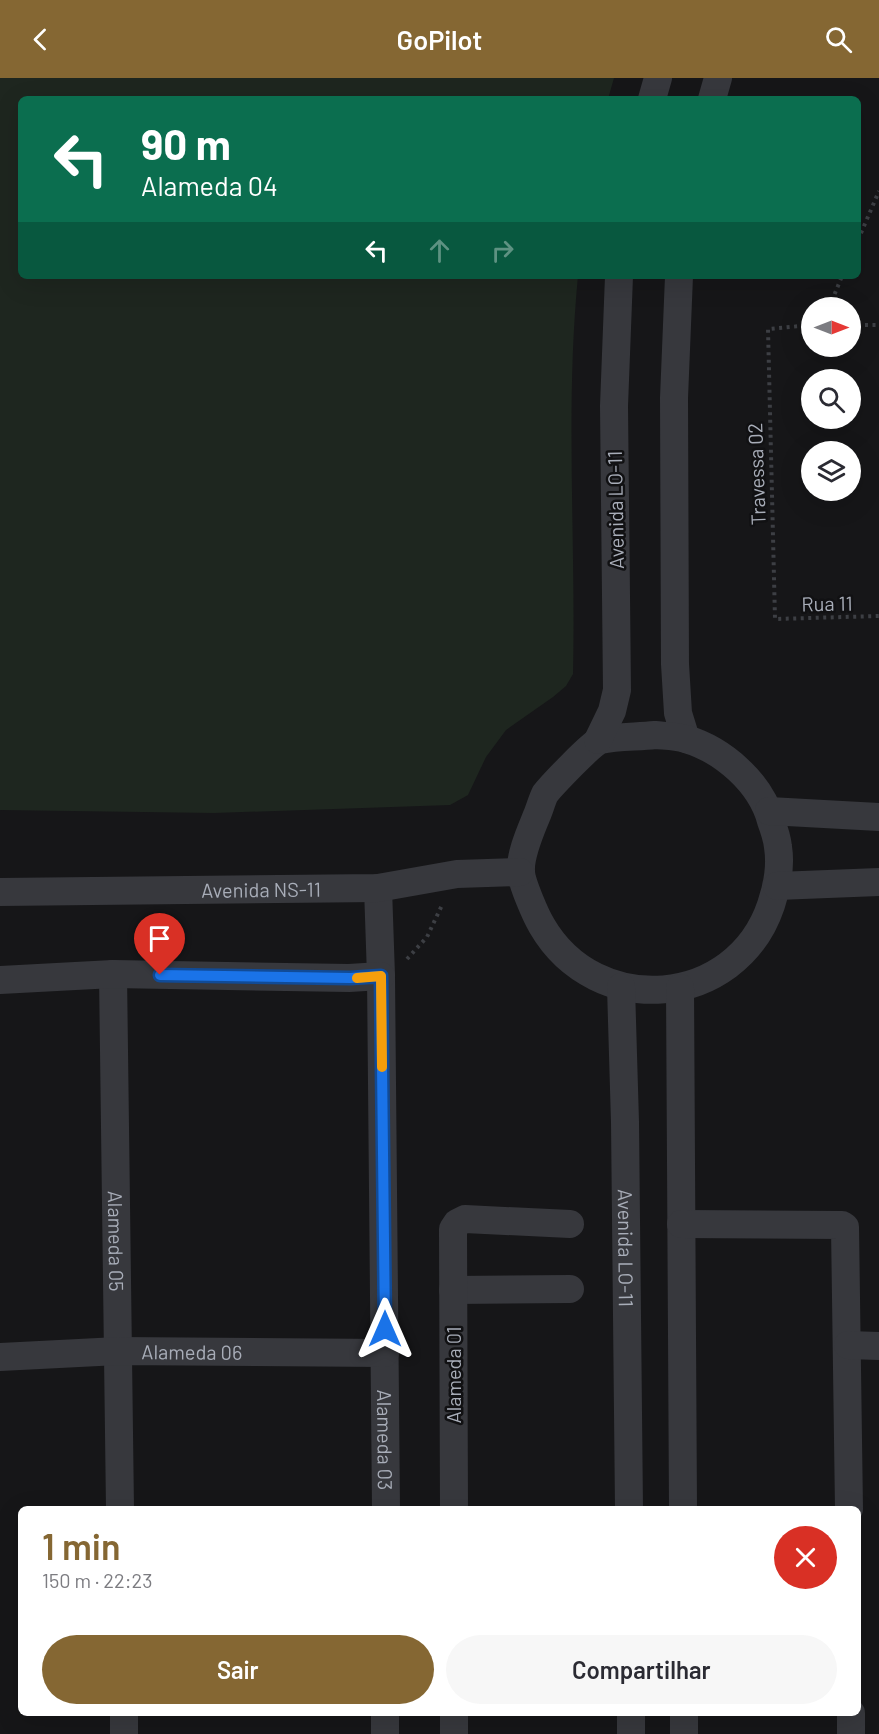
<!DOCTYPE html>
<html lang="pt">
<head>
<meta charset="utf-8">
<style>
  body { margin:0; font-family:Barlow,sans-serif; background:#f7f7f7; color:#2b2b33; height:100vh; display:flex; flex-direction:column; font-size:22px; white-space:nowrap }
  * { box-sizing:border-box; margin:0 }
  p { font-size:20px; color:#7c7c81 }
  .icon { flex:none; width:33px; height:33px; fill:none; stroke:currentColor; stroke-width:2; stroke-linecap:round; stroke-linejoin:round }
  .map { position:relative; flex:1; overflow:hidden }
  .panel { position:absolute; left:18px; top:1428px; width:843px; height:210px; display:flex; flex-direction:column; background:#fff; border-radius:9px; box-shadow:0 6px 24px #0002 }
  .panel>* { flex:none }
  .hud { position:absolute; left:18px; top:18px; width:843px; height:183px; border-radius:9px; box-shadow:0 6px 24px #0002; background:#0b6e4f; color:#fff; overflow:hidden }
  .needle { width:39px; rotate:90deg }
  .controls { position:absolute; left:801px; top:219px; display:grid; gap:12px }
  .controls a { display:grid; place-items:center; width:60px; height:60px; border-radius:50%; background:#fff; box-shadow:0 6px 24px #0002; font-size:30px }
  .pin { position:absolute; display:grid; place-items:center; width:51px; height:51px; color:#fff; margin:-62px -26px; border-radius:50% 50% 50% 0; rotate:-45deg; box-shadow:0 0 6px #0007 }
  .pin .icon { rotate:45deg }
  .me { position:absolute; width:66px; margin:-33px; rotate:0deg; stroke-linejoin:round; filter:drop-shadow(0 0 4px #0008) }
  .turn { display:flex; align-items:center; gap:21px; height:126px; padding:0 24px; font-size:27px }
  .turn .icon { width:78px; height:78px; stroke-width:2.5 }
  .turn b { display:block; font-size:42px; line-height:51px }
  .lanes { display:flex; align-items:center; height:57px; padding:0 24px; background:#0003; justify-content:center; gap:30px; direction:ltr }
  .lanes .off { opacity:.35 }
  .round { display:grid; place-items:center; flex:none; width:63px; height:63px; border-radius:32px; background:#f7f7f7 }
  .overview { display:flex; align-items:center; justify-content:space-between; height:102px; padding:0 24px }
  h1 { font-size:36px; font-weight:600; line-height:45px; color:#856733 }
  .cta { display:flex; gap:12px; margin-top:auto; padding:12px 24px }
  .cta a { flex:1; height:69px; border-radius:36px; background:#856733; color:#fff; font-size:24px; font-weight:600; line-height:69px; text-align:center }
  .cta a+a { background:#f7f7f7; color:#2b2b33 }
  header { display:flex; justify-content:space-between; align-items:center; height:78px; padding:0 24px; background:#856733; color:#fff; font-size:27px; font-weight:600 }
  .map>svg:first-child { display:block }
  .green { fill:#1e261f }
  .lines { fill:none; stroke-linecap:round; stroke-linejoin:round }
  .path { stroke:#3d3f44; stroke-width:4; stroke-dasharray:3 4.5; stroke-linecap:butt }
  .minor { stroke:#37383d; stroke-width:28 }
  .route-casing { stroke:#114b97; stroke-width:15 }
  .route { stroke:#1a73e8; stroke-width:10 }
  .slow { stroke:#f59e0b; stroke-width:10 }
  .labels { text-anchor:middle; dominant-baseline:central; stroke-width:5; stroke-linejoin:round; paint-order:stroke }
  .street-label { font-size:20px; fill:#a8adb8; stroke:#111113 }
</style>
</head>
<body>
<header><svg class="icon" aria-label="back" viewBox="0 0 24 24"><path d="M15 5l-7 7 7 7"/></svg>GoPilot<svg class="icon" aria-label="search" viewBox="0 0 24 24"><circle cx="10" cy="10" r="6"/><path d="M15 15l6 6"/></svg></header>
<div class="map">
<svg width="879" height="1656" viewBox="0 0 879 1656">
  <rect width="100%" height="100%" fill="#161618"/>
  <path class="green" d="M 0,0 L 614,0 L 608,21 L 21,21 L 21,198 L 578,198 C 565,331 576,463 573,596 L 566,608 L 553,619 L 506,652 L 486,679 L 468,717 L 450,727 L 214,735 L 0,732 Z"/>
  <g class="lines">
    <path class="path" d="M 858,162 L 879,113
      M 829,230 L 842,198
      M 812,247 L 768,251 L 775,541 L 879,538
      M 850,247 L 879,247
      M 407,881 L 427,859 L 443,825"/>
    <g class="minor">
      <path d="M 652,21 L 658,0"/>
      <path d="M 712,21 L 718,0"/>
      <path d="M 679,198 L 674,320 L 675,586 L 678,635 L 686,661"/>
      <path d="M 655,657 C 665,658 676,658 686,661 C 723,672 761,705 771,743 C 774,751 777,760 778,769 C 781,788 777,809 771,827 C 736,931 596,941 542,848 C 536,838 521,804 521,793 C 520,776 531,752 537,737 C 540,730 542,722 545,716 C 551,708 593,664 600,662 C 617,658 637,659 655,657 Z"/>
      <path d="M 598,662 L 612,633 L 617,612 L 614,328 L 619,198"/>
      <path d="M 769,733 L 879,739"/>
      <path d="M 777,808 L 879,804"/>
      <path id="s1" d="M 378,810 L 381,898 L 386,1431"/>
      <path id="s2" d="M 0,814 L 378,810 L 457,796 L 520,794"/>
      <path id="s3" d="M 113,896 L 120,1431"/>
      <path d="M 0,902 L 113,896 L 349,900 L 381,898"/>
      <path id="s4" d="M 621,909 L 625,1044 L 629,1431"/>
      <path d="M 680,910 L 683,1431"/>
      <path d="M 681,1146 L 842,1147 L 845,1149 L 849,1431"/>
      <path d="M 453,1212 L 570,1211"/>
      <path d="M 848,1267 L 879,1268"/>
      <path id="s5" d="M 0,1279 L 118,1273 L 385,1275"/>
      <path d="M 454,1431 L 453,1151 L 457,1145 L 465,1141 L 570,1146"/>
      <path d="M 124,1635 L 124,1656"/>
      <path d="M 454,1635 L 454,1656"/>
      <path d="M 631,1635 L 631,1656"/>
      <path d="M 684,1635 L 684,1656"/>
      <path d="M 851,1635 L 851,1656"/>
      <path d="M 385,1656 L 385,1635"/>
    </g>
  </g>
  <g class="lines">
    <defs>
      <path id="route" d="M 160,897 L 350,900 L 381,898 L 385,1251"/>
    </defs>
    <use href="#route" class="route-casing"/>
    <use href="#route" class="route"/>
    <path class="slow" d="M 357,900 L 381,898 L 382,989"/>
  </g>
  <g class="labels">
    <g class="street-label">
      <text transform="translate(756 396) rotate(-92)">Travessa 02</text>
      <text transform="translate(615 432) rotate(-91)">Avenida LO-11</text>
      <text transform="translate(827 525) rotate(-1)">Rua 11</text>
      <text stroke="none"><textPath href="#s2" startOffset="261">Avenida NS-11</textPath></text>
      <text stroke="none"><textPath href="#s3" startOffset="267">Alameda 05</textPath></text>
      <text stroke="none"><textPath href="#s4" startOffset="261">Avenida LO-11</textPath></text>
      <text stroke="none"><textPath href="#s5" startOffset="192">Alameda 06</textPath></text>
      <text transform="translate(453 1297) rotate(-90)">Alameda 01</text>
      <text stroke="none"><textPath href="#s1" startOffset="552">Alameda 03</textPath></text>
    </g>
  </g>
</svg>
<div class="controls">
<a><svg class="needle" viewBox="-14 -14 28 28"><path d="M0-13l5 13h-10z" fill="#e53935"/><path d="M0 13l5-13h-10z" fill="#7c7c81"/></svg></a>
<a><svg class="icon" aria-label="search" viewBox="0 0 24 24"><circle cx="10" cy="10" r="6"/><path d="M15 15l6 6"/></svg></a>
<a><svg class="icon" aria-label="layers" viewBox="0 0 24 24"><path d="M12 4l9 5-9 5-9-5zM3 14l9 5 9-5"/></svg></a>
</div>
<div class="pin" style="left:160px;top:897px;background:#d93025"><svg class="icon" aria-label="arrive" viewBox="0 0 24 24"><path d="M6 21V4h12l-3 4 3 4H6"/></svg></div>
<svg class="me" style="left:385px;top:1251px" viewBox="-20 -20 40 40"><path d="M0-17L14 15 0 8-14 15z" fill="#1a73e8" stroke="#fff" stroke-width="4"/></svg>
<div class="hud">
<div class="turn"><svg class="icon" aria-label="left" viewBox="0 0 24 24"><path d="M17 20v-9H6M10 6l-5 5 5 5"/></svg><div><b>90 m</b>Alameda 04</div></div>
<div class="lanes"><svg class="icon" aria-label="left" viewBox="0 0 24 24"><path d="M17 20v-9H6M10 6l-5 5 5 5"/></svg><svg class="icon off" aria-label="ahead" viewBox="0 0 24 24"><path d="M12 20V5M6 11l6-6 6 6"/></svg><svg class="icon off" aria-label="right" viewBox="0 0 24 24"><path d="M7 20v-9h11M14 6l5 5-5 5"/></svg></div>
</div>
<section class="panel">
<div class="overview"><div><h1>1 min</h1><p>150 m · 22:23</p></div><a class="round" style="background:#d93025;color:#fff"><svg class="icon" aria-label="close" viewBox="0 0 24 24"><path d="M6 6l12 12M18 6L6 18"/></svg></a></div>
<div class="cta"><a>Sair</a><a>Compartilhar</a></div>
</section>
</div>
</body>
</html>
